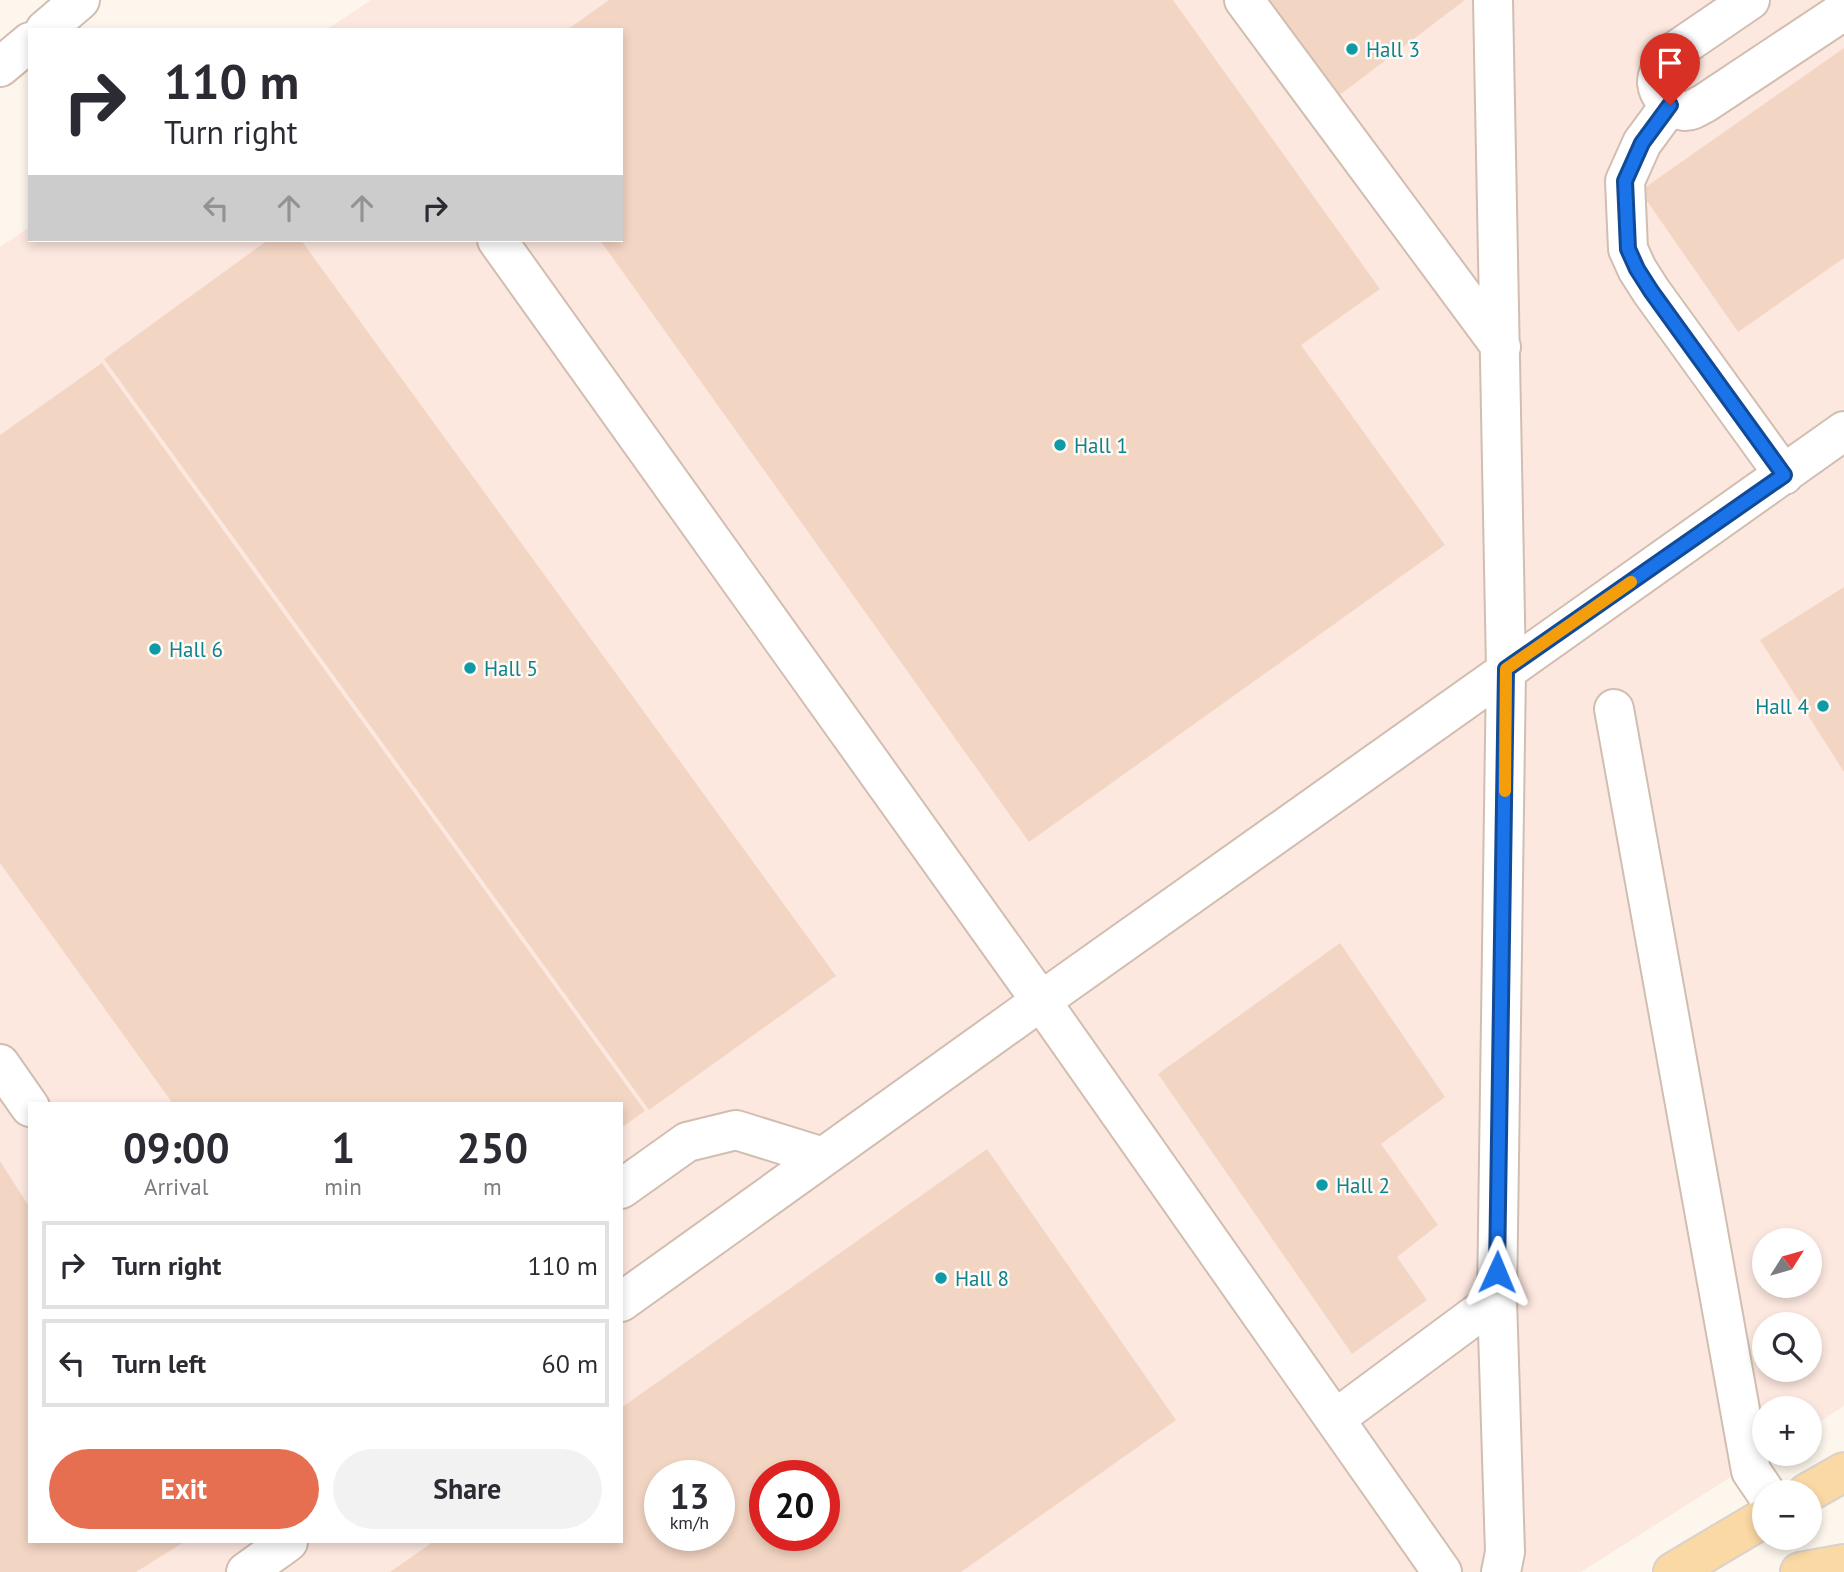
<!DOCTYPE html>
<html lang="en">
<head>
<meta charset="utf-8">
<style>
  body { margin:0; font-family:"PT Sans",sans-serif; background:#f2f2f3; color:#2b2b33; height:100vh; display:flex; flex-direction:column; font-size:26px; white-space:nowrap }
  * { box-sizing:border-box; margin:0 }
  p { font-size:23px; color:#7c7c81 }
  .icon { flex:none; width:38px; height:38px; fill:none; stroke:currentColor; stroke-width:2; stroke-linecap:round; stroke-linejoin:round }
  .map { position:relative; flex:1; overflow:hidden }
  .side { position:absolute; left:28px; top:1102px; width:595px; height:441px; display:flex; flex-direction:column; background:#fff; border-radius:0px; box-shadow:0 4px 10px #0003 }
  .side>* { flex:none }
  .top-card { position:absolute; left:28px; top:28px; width:595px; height:214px; border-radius:0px; box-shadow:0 4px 10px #0003; background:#fff; color:#2b2b33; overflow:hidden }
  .needle { width:46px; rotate:53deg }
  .fabs { position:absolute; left:1752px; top:1228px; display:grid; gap:14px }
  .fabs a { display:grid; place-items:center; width:70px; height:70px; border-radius:50%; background:#fff; box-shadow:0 4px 10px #0003; font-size:35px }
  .speed { position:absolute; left:644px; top:1460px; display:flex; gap:14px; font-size:35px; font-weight:700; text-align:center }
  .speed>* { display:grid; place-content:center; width:91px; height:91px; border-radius:50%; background:#fff; box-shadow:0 4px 10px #0003; line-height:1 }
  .speed small { font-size:18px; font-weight:400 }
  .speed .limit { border:10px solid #d22; background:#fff; color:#111 }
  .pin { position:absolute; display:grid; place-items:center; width:60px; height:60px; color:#fff; margin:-72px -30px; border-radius:50% 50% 50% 0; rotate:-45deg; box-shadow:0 0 7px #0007 }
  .pin .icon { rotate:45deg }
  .me { position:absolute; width:77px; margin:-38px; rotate:1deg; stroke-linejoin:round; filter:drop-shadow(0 0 5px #0008) }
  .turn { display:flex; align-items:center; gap:24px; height:147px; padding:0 21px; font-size:32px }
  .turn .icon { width:91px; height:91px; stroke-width:2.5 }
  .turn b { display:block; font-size:49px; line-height:60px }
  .lanes { display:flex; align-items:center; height:66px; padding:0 21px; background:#0003; justify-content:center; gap:35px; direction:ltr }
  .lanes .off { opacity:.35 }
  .eta { display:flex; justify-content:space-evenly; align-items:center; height:119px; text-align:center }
  .eta b { font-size:42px; font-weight:800; line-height:49px }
  .primary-button { display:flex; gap:14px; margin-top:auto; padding:14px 21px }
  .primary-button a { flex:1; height:80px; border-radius:42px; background:#e76f51; color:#fff; font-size:28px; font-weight:800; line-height:80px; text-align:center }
  .primary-button a+a { background:#f2f2f3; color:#2b2b33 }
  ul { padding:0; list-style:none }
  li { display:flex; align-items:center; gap:21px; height:88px; margin:0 14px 10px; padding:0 7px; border:4px solid #e1e1e2; border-radius:0px }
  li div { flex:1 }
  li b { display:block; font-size:26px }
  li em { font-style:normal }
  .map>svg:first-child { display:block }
  .commercial { fill:#fde8e0; fill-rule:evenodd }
  .building { fill:#f3d5c3; fill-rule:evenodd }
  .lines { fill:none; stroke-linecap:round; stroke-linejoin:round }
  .minor-casing { stroke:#d1beb0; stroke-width:42 }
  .major-casing { stroke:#dad1cd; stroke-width:42 }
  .minor { stroke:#fff; stroke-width:38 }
  .major { stroke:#fbd9a5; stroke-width:38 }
  .route-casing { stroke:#114b97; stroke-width:18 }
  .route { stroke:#1a73e8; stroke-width:12 }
  .slow { stroke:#f59e0b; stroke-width:12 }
  .culture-dot { fill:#0f9aa8; stroke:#fffaf3; stroke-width:2.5 }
  .labels { text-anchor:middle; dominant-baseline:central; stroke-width:5; stroke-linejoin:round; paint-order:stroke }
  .culture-label { font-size:21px; fill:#0d838f; stroke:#fffaf3; text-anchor:start }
</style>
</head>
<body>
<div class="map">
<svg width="1844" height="1572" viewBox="0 0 1844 1572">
  <rect width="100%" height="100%" fill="#fdf6ec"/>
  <path class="commercial" d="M 371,0 L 1844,0 L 1844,1406 L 1810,1428 L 1810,1409 L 1764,1409 L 1764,1454 L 1767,1454 L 1581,1572 L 0,1572 L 0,247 L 30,227 L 30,240 L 621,240 L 621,30 L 326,30 ZM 30,1104 L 621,1104 L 621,1542 L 30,1542 ZM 1764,1241 L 1810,1241 L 1810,1286 L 1764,1286 ZM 1764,1325 L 1810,1325 L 1810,1370 L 1764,1370 ZM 660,1475 L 719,1475 L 719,1535 L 660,1535 ZM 765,1475 L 824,1475 L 824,1535 L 765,1535 Z"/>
  <path class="building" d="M 609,0 L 1173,0 L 1380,289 L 1301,345 L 1445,545 L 1029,842 L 600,240 L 621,240 L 621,30 L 567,30 Z
    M 1269,0 L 1465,0 L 1337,97 Z
    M 1844,48 L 1844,258 L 1738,332 L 1640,191 Z
    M 268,240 L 301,240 L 836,976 L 649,1110 L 104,359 Z
    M 102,363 L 645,1111 L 621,1128 L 621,1104 L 173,1104 L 0,863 L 0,435 Z
    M 1844,587 L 1844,772 L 1760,640 Z
    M 1340,943 L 1445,1097 L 1381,1144 L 1438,1225 L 1397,1257 L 1427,1300 L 1352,1354 L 1158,1074 Z
    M 987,1149 L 1176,1420 L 961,1572 L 390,1572 L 433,1542 L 621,1542 L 621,1408 ZM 660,1475 L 719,1475 L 719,1535 L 660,1535 ZM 765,1475 L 824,1475 L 824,1535 L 765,1535 Z
    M 0,1161 L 30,1208 L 30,1542 L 184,1542 L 136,1572 L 0,1572 Z"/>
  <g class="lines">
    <defs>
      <path id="minor" d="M 1244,0 L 1501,347
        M 1493,0 L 1506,669 L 1497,1299 L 1505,1552 L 1501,1572
        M 1750,0 L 1668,56 C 1663,64 1657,73 1657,83 C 1658,95 1671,110 1684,111 C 1691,112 1699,106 1705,103 L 1842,12 L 1844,8
        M 45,30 L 80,0
        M 0,67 L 30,42
        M 1670,105 L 1642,143 L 1625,181 L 1628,249 L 1637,269 L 1651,291 L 1784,475
        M 497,240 L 1041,1001 L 1442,1572
        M 1614,709 L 1751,1471 L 1766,1493
        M 0,1064 L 30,1107
        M 621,1189 L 687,1142 L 736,1130 L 823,1157
        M 621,1302 L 1041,1001 L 1844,431
        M 1335,1419 L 1497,1299
        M 246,1572 L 288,1542"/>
      <path id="major" d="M 1807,1493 L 1844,1472
        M 1673,1572 L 1764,1518
        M 1800,1572 L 1844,1564"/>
    </defs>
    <use href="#minor" class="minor-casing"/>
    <use href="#major" class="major-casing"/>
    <use href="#minor" class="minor"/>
    <use href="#major" class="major"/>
  </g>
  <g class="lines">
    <defs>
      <path id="route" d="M 1497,1272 L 1506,669 L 1784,475 L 1651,291 L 1637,269 L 1628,249 L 1625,181 L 1642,143 L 1670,105"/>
    </defs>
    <use href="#route" class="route-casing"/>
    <use href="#route" class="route"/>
    <path class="slow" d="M 1505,791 L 1506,669 L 1631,582"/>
  </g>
  <g class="culture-dot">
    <circle cx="1352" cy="49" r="7"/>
    <circle cx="1060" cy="445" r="7"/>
    <circle cx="155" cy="649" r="7"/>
    <circle cx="470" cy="668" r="7"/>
    <circle cx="1823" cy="706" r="7"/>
    <circle cx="1322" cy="1185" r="7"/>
    <circle cx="941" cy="1278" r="7"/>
  </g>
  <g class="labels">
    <g class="culture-label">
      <text x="1366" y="49">Hall 3</text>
      <text x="1074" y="445">Hall 1</text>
      <text x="169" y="649">Hall 6</text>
      <text x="484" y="668">Hall 5</text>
      <text x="1809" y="706" text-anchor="end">Hall 4</text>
      <text x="1336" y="1185">Hall 2</text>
      <text x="955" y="1278">Hall 8</text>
    </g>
  </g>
</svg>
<div class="fabs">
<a><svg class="needle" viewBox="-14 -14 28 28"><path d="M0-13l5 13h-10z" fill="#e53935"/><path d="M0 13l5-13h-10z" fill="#7c7c81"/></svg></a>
<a><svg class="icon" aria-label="search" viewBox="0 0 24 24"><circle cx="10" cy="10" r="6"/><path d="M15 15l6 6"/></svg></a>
<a>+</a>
<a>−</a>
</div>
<div class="speed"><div>13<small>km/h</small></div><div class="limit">20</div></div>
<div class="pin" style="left:1670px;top:105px;background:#d93025"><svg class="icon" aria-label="arrive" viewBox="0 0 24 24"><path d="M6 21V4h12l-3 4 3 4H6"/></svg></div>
<svg class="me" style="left:1497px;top:1272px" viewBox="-20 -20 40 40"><path d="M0-17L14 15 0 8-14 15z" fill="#1a73e8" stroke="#fff" stroke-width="4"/></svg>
<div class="top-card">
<div class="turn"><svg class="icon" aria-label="right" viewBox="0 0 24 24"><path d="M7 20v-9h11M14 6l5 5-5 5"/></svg><div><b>110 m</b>Turn right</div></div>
<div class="lanes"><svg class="icon off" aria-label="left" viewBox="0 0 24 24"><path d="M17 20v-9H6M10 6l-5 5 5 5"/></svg><svg class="icon off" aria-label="ahead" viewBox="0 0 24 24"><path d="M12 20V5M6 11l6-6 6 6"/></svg><svg class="icon off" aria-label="ahead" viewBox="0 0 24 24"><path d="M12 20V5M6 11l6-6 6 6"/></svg><svg class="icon" aria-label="right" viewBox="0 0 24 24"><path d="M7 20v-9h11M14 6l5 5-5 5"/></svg></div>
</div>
<section class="side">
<div class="eta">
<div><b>09:00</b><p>Arrival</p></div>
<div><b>1</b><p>min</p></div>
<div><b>250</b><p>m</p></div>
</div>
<ul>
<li><svg class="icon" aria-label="right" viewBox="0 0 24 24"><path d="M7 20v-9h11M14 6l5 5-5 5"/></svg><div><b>Turn right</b></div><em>110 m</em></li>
<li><svg class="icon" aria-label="left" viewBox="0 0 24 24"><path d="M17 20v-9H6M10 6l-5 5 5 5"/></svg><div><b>Turn left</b></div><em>60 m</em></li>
</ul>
<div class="primary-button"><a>Exit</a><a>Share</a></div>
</section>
</div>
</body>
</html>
